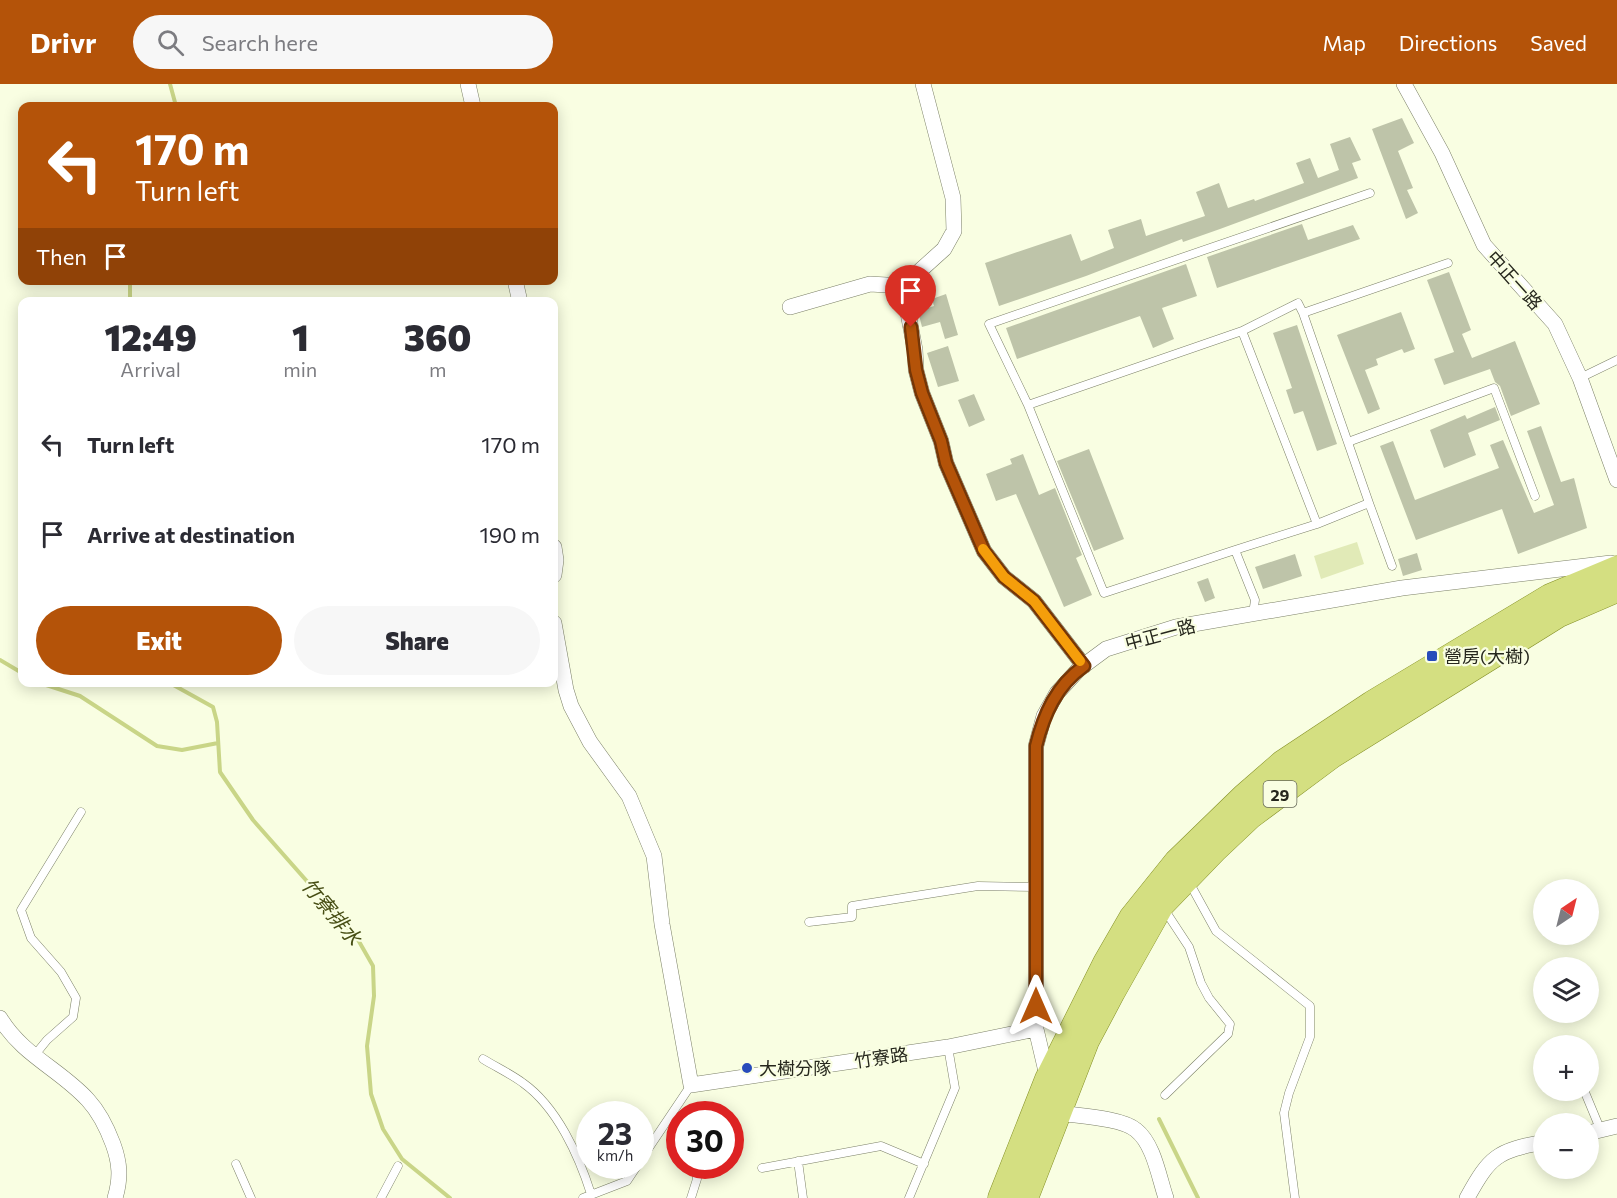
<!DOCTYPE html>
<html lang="en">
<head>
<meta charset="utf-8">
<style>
  body { margin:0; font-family:Commissioner,"Noto Sans TC",sans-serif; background:#f7f7f7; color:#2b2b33; height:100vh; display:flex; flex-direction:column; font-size:22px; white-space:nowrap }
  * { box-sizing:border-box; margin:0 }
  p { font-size:20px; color:#7c7c81 }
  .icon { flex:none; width:33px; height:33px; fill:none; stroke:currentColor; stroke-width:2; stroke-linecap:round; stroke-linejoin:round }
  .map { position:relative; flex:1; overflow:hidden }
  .panel { position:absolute; left:18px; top:213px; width:540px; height:390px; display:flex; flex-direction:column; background:#fff; border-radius:12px; box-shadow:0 3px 15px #0003 }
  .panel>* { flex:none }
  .hud { position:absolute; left:18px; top:18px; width:540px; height:183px; border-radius:12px; box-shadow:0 3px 15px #0003; background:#b45309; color:#fff; overflow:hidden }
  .needle { width:39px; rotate:35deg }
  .tools { position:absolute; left:1533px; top:795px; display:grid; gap:12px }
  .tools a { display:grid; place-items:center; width:66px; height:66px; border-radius:50%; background:#fff; box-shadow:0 3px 15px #0003; font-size:30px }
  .speed { position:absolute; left:576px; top:1017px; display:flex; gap:12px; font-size:30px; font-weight:700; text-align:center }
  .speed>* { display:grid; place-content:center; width:78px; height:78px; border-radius:50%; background:#fff; box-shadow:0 3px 15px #0003; line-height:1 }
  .speed small { font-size:15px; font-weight:400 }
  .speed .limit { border:9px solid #d22; background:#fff; color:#111 }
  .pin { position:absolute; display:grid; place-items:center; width:51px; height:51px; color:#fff; margin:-62px -26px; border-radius:50% 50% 50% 0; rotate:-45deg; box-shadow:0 0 6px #0007 }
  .pin .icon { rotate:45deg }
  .me { position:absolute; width:66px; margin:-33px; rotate:0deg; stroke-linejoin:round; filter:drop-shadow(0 0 4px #0008) }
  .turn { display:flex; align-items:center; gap:21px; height:126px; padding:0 18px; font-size:27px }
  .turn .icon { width:78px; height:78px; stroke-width:2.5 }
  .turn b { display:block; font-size:42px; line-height:51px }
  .then { display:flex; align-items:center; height:57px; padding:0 18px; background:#0003; gap:12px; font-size:22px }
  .eta { display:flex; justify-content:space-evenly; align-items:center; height:102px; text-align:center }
  .eta b { font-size:36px; font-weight:800; line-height:42px }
  .action { display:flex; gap:12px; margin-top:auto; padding:12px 18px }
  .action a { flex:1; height:69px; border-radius:36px; background:#b45309; color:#fff; font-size:24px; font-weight:800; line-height:69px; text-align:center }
  .action a+a { background:#f7f7f7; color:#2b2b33 }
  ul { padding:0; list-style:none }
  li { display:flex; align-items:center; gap:18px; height:90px; padding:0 18px }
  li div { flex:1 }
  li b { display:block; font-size:22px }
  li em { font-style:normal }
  header { display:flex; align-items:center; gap:36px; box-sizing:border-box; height:84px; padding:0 30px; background:#b45309; color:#fff }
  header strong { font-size:28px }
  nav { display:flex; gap:33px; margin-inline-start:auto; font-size:21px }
  .search { width:420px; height:54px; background:#f7f7f7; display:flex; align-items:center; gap:15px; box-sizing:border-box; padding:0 21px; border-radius:33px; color:#7c7c81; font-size:22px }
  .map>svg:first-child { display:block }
  .green { fill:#e1eab7 }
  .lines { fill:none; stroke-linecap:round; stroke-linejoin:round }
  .stream { stroke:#c9d587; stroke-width:4 }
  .building { fill:#bec4a9 }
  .service-casing { stroke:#7c8068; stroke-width:9 }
  .minor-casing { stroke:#7c8068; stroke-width:16 }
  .primary-casing { stroke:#859027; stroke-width:27 }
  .service { stroke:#fff; stroke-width:8 }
  .minor { stroke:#fff; stroke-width:15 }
  .primary { stroke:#d4df81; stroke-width:26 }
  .route-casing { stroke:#753606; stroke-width:15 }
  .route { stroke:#b45309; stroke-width:10 }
  .slow { stroke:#f59e0b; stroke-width:10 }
  .poi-dot { fill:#284bbb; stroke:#f9fee2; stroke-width:2 }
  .labels { text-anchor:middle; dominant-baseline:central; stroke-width:4.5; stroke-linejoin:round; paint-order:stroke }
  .shield { fill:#f9fee2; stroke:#656858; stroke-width:1.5 }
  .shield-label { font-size:16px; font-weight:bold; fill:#26271d }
  .street-label { font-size:18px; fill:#26271d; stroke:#f9fee2 }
  .poi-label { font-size:18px; fill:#26271d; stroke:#f9fee2; text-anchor:start }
  .water-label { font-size:20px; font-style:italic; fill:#474e14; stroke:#f9fee2 }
</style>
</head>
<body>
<header>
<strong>Drivr</strong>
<div class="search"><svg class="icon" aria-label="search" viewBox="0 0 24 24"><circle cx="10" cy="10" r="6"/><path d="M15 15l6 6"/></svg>Search here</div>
<nav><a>Map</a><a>Directions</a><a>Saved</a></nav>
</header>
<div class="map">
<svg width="1617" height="1114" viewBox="0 0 1617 1114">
  <rect width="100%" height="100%" fill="#f9fee2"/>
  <path class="green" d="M 1357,458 L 1364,480 L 1321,495 L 1314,472 Z"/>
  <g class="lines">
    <path class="stream" d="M 170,0 L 176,22
      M 130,196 L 130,218
      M 0,576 L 22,589
      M 37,598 L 80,612 L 157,662 L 182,666 L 218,659
      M 168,598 L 213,623 L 217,638 L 220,688 L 253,736 L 357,854 L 373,882 L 374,912 L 367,962 L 371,1010 L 383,1045 L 402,1075 L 450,1114
      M 1159,1035 L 1198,1114"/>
  </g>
  <path class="building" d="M 1402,34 L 1414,59 L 1398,67 L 1413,104 L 1407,106 L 1418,129 L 1406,135 L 1372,45 Z
    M 1350,53 L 1361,76 L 1352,79 L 1358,94 L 1220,145 L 1183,158 L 1182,155 L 1086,192 L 999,222 L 985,179 L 1071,150 L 1081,177 L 1114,164 L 1108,146 L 1141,135 L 1146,152 L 1205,132 L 1196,108 L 1219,99 L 1228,124 L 1254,115 L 1255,117 L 1304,99 L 1296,79 L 1310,74 L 1318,94 L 1339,86 L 1330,60 Z
    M 1302,140 L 1308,156 L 1353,141 L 1360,155 L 1217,204 L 1207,173 Z
    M 1186,180 L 1197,212 L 1162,224 L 1174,255 L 1153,264 L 1140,232 L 1017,275 L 1006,244 Z
    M 1449,188 L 1471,246 L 1462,250 L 1472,274 L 1515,257 L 1540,320 L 1511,332 L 1500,302 L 1495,298 L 1490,285 L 1444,301 L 1434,275 L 1454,268 L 1427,196 Z
    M 946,210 L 958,251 L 945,255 L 940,238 L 922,243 L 918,227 L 934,222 L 932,215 Z
    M 1401,228 L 1415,265 L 1404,269 L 1402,265 L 1376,275 L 1378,281 L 1365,286 L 1380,325 L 1368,330 L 1337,251 Z
    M 1297,241 L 1337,360 L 1317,367 L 1303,327 L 1294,330 L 1286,306 L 1292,304 L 1273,249 Z
    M 948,262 L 959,297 L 938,303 L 927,269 Z
    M 974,310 L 985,336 L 969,343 L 958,316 Z
    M 1495,323 L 1500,336 L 1468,349 L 1476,371 L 1444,384 L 1430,346 L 1465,331 L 1467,335 Z
    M 1541,342 L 1561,398 L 1574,394 L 1587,444 L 1518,470 L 1502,425 L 1416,456 L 1380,362 L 1393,357 L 1415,416 L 1499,384 L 1490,361 L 1503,356 L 1534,429 L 1554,421 L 1527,347 Z
    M 1089,365 L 1124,455 L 1094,467 L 1057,377 Z
    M 1023,370 L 1039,411 L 1055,404 L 1082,471 L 1076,474 L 1092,511 L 1064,523 L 1016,410 L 996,417 L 986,390 L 1012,380 L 1010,375 Z
    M 1417,469 L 1422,486 L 1403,492 L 1398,475 Z
    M 1295,470 L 1302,492 L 1263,505 L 1255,483 Z
    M 1208,494 L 1215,514 L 1205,518 L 1197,498 Z"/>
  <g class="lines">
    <defs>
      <path id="service" d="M 1303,229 L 1448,179
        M 1242,247 L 1298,219 L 1303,229 L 1369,419 L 1317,440
        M 1580,294 L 1617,276
        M 1028,321 L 989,240 L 1370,109
        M 1348,358 L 1494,304 L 1535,412
        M 1369,419 L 1392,482
        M 1235,466 L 1104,509 L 1028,321 L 1242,247 L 1317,440 L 1235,466 L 1255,516 L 1253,530
        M 1189,798 L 1216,847 L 1310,922 L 1310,953 L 1289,1009 L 1284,1029 L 1295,1114
        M 1164,825 L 1189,863 L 1201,899 L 1209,914 L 1230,940 L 1228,950 L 1165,1011
        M 809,838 L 852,833 L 852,822 L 978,802 L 1036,803
        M 34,972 L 47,956 L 73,933 L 76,914 L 61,888 L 31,854 L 21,826 L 81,728
        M 483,975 C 496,983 511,990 523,999 C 557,1023 579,1072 591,1110
        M 1584,1006 L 1601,1047
        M 671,1031 L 680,1043
        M 640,1077 L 691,1001
        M 798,1077 L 803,1114
        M 236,1080 L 251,1114
        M 762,1084 L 881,1062 L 924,1080
        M 381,1114 L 398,1082
        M 583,1114 L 627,1097 L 637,1082
        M 691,1114 L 697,1095 L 695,1082
        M 909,1114 L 955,1004 L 948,963"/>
      <path id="minor" d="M 468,0 L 473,22
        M 1404,0 L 1442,69 L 1484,161 L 1555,240 L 1580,294 L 1617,396
        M 515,196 L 520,218
        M 903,202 L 915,266 L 916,286 L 922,309 L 941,357 L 946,379 L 984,467 L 1004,493 L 1034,517 L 1084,582
        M 790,223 L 870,200 L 903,202 L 944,165 L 954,147 L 953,114 L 923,0
        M 554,463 L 556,476 L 554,491
        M 554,539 L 566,606 L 571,622 L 590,658 L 629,712 L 654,772 L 662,840 L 691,1001 L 948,963 L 1036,945 L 1048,996
        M 0,934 C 22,971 61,986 88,1016 C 100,1029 107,1044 113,1060 C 120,1079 121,1094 115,1114
        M 1036,945 L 1036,662 L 1044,632 L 1057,609 L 1079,585 L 1106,565 L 1176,543 L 1402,504 L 1611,479
        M 1057,1021 L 1060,1029 C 1079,1032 1122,1034 1136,1046 C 1154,1060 1159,1094 1166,1114
        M 1588,1049 L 1617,1042
        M 1467,1114 C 1490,1072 1497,1067 1544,1058"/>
      <path id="primary" d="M 1001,1114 L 1048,995 L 1106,879 L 1132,834 L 1177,778 L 1244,713 L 1283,679 L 1372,620 L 1550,513 L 1617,485
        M 1025,1114 L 1086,957 L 1112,908 L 1161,821 L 1215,765 L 1250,732 L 1332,671 L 1559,530 L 1617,505"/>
    </defs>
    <use href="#service" class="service-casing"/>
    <use href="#minor" class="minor-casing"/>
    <use href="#primary" class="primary-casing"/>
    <use href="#service" class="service"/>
    <use href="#minor" class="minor"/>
    <use href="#primary" class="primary"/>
  </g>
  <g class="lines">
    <defs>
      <path id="route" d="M 911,243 L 916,286 L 922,309 L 941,357 L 946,379 L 984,467 L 1004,493 L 1034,517 L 1084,582 C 1056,602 1044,630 1036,662 L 1036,922"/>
    </defs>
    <use href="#route" class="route-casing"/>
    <use href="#route" class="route"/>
    <path class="slow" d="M 983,465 L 1004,493 L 1034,517 L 1080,577"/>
  </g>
  <g class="poi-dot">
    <rect x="1426" y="566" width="12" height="12" rx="3"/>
    <circle cx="747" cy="984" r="6"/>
  </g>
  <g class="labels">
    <rect class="shield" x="1263.5" y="697" width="33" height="26" rx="4.5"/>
    <g class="shield-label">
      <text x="1280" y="710">29</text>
    </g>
    <g class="street-label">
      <text transform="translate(1515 196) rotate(48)">中正一路</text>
      <text transform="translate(1160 550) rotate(-15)">中正一路</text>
      <text transform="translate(881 973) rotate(-8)">竹寮路</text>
    </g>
    <g class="poi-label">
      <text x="1444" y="572">營房(大樹)</text>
      <text x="759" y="984">大樹分隊</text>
    </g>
    <g class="water-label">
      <text transform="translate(332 827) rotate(50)">竹寮排水</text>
    </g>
  </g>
</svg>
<div class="tools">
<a><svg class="needle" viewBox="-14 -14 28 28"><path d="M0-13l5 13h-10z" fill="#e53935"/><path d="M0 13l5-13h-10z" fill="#7c7c81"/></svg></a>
<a><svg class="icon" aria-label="layers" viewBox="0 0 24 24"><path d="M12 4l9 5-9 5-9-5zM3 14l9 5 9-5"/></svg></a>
<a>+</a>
<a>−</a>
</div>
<div class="speed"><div>23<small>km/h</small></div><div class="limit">30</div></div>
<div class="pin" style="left:911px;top:243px;background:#d93025"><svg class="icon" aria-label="arrive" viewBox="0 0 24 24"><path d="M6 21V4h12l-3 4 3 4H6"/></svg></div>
<svg class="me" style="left:1036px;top:922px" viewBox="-20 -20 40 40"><path d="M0-17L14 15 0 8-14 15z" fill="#b45309" stroke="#fff" stroke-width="4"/></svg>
<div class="hud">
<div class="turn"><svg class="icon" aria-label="left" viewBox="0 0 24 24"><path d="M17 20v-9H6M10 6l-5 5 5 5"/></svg><div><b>170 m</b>Turn left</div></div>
<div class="then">Then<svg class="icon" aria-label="arrive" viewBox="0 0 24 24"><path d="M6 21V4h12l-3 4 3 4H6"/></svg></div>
</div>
<section class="panel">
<div class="eta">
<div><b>12:49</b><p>Arrival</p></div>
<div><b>1</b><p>min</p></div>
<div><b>360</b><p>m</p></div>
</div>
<ul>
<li><svg class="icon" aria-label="left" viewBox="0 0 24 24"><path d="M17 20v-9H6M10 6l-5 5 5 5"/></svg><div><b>Turn left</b></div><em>170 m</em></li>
<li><svg class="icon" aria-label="arrive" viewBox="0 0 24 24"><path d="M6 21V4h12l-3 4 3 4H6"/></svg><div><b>Arrive at destination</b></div><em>190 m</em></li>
</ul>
<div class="action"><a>Exit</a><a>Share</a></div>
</section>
</div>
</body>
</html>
